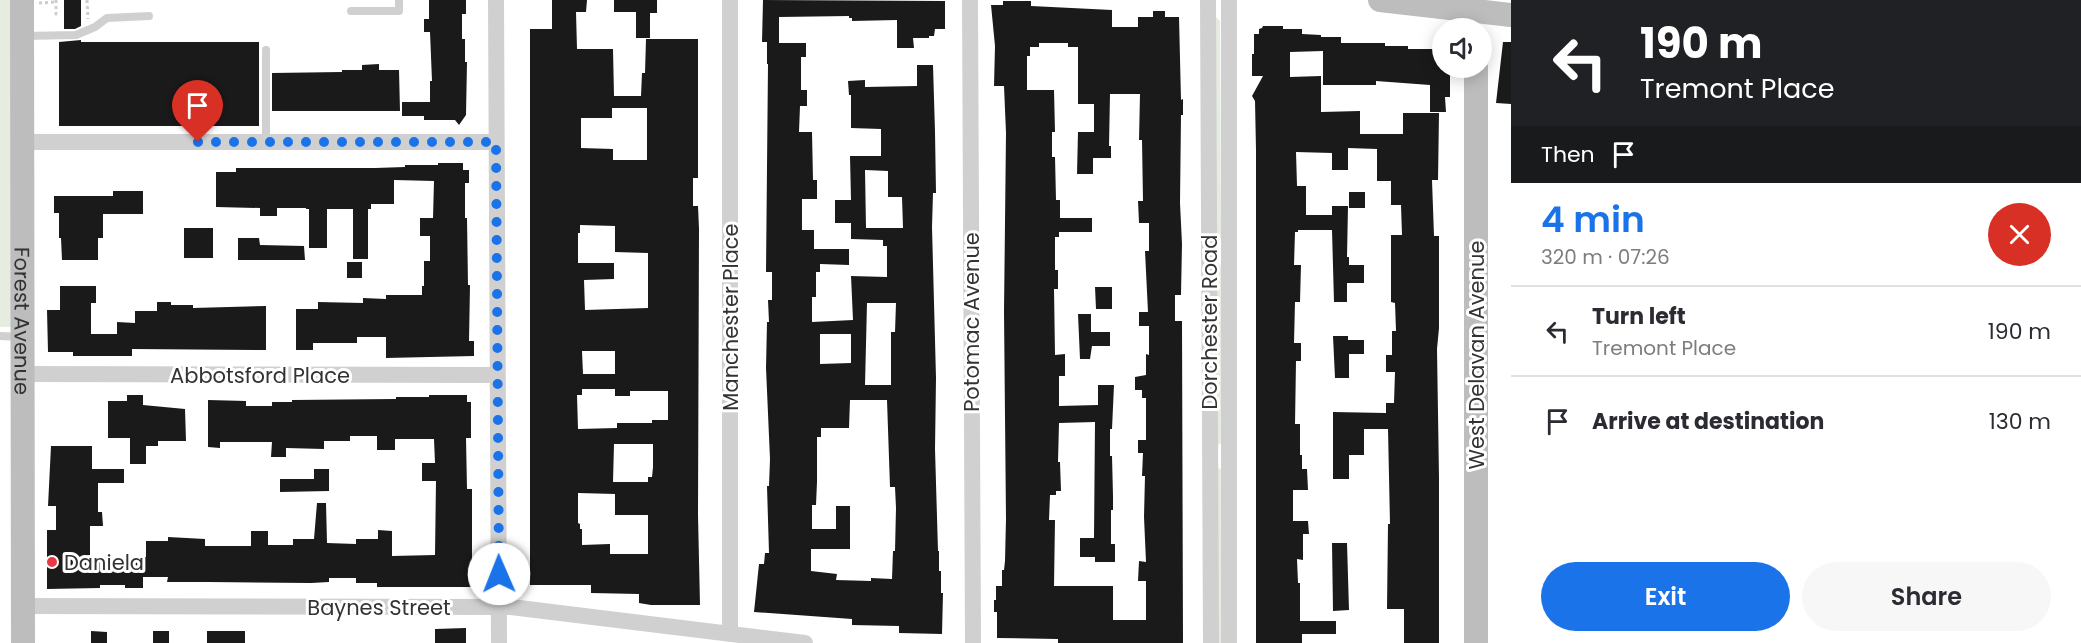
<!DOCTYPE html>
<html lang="en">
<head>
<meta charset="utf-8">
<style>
  body { margin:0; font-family:Poppins,sans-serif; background:#f7f7f7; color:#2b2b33; height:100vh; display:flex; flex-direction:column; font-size:22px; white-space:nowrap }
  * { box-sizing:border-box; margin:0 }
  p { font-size:20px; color:#7c7c81 }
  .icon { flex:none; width:33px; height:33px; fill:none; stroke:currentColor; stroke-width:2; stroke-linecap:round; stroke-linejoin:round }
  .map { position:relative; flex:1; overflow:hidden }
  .details { display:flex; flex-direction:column; background:#fff; width:570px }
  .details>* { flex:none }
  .hud { background:#202124; color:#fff; overflow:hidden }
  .buttons { position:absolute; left:1432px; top:18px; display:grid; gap:12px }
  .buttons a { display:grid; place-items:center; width:60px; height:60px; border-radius:50%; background:#fff; box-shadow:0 3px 15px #0003; font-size:30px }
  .pin { position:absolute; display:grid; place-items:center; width:51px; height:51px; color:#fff; margin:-62px -26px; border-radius:50% 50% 50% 0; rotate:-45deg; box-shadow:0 0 6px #0007 }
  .pin .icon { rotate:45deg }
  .me { position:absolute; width:66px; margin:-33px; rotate:359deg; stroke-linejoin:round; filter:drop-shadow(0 0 4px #0008) }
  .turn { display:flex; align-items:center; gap:21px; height:126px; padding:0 30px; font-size:27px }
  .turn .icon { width:78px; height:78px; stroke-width:2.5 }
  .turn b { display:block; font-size:42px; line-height:51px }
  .then { display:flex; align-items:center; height:57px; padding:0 30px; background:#0003; gap:12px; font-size:22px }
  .round { display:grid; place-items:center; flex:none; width:63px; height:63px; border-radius:32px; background:#f7f7f7 }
  .headline { display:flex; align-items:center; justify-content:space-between; height:102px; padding:0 30px }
  h1 { font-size:36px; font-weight:600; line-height:45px; color:#1a73e8 }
  .button { display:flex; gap:12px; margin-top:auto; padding:12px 30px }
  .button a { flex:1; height:69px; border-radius:36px; background:#1a73e8; color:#fff; font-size:24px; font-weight:600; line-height:69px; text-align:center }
  .button a+a { background:#f7f7f7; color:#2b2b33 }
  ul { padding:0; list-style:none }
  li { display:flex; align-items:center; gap:18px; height:90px; padding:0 30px; border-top:2px solid #e1e1e2 }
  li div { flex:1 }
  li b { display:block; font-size:22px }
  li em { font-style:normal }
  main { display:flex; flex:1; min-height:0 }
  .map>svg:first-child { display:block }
  .green { fill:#e6ecdf }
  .building { fill:#1a1a1a; fill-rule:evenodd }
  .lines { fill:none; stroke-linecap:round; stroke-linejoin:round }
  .path { stroke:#cdcdcd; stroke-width:3; stroke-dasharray:3 3; stroke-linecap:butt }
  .lane { stroke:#d0d0d0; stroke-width:8 }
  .street { stroke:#d0d0d0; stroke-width:16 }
  .secondary { stroke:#bdbdbd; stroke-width:24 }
  .route { stroke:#1a73e8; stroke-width:10; stroke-dasharray:0 18 }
  .poi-dot { fill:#e63946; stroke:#fff; stroke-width:2 }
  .labels { text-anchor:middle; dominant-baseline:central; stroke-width:6; stroke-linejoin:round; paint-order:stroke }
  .street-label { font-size:21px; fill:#333; stroke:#fff }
  .poi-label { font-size:21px; fill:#333; stroke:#fff; text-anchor:start }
</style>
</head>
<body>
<main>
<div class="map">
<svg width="1511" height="643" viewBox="0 0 1511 643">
  <rect width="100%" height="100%" fill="#fff"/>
  <path class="green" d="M 0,0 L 11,0 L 11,327 L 0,327 Z
    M 1217,18 L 1220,21 L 1221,238 L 1217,241 L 1215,240 L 1215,19 Z
    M 1218,263 L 1221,266 L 1221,443 L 1218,445 L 1215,264 Z
    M 1218,467 L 1221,470 L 1221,643 L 1215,643 Z"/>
  <path class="building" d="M 64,0 L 81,0 L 81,26 L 75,29 L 64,29 Z
    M 429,0 L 466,0 L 466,14 L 462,14 L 462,39 L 465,39 L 465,62 L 467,62 L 466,115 L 459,125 L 455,120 L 424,120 L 424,116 L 402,116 L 402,102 L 430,102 L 430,81 L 432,81 L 430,32 L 424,32 L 424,19 L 429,19 Z
    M 552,0 L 587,0 L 586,12 L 576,12 L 577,49 L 613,49 L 614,96 L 641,96 L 642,73 L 645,73 L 646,39 L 698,39 L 698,178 L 693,178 L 693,206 L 698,206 L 699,229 L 698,515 L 700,605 L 651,605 L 639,603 L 639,594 L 591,593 L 591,585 L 530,585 L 530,29 L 552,29 ZM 612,108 L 647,108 L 647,160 L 613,160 L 613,149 L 581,148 L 581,118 L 612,118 ZM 580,225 L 615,226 L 615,252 L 648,253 L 648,308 L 585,310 L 584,280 L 614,279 L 614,263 L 578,263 L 578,233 L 580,233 ZM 582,351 L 615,351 L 615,374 L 583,374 ZM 582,389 L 615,389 L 615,396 L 630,396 L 630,391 L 668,391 L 668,420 L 652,420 L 652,423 L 617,423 L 617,428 L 578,429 L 577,395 L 582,395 ZM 614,444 L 653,444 L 653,467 L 652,477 L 648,477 L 648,482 L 613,482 ZM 578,493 L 615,494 L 615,515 L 648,515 L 648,554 L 610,554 L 610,544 L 582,545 L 582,529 L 580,529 L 580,524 L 578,523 Z
    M 614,0 L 657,0 L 657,13 L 650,13 L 650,38 L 636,38 L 636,12 L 614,12 Z
    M 763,0 L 945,1 L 945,29 L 935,29 L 934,36 L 929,36 L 929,38 L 913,38 L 914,48 L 897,48 L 897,20 L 852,21 L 852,18 L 849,18 L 849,16 L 779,17 L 779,43 L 806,43 L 806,57 L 801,57 L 801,90 L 807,90 L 807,106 L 800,106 L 799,132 L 812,132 L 813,180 L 817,180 L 817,199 L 802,199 L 802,230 L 814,230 L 814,249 L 849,249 L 849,265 L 820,264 L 820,272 L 816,272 L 816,297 L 812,297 L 812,322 L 853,320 L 851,276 L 887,277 L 887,246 L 883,246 L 883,240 L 851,239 L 851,223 L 835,223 L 835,200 L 851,200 L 850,156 L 881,156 L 881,129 L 851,128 L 851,95 L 849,95 L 848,81 L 865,80 L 865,87 L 917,86 L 917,65 L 933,65 L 935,132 L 936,193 L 933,193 L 932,227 L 936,378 L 935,449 L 938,551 L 939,551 L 939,571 L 941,571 L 941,593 L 943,593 L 942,634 L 899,633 L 899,626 L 852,625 L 852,619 L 754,612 L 759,564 L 764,564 L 765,553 L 769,553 L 767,486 L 769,486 L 770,459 L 766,368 L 767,322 L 769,322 L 768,300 L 772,300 L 772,272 L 766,272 L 768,64 L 767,64 L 767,42 L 762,42 ZM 865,170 L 888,171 L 888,197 L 902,197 L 903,228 L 866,228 ZM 867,303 L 896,303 L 895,332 L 891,332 L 891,385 L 865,385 ZM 820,334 L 851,334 L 851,363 L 820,364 ZM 850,400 L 887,400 L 890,487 L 895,487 L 896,508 L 895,551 L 893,551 L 892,579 L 871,578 L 871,581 L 836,580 L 837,574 L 811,571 L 811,549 L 850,549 L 850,506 L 836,506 L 836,529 L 812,529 L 812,505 L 816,505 L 817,482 L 817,437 L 821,437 L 821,428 L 849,428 Z
    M 1003,1 L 1031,1 L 1031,6 L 1112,10 L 1112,27 L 1138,27 L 1138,17 L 1153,17 L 1153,11 L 1165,11 L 1165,17 L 1179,17 L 1181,100 L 1183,99 L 1183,115 L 1181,115 L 1180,203 L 1182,244 L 1181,295 L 1175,295 L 1175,321 L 1182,321 L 1183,643 L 1058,643 L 1058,639 L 997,638 L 997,612 L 994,612 L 994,600 L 996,600 L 996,586 L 1002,586 L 1002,570 L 1004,570 L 1005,561 L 1006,519 L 1004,312 L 1006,133 L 1004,86 L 994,86 L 995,46 L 991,5 L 1003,5 ZM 1039,43 L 1068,43 L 1068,47 L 1078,47 L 1078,104 L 1094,104 L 1094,132 L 1078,132 L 1077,174 L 1093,174 L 1093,158 L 1111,158 L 1111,146 L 1109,146 L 1110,94 L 1140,94 L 1139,140 L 1142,140 L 1143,201 L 1138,201 L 1139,223 L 1149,223 L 1149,251 L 1145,251 L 1148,312 L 1139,312 L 1139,326 L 1149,326 L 1149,355 L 1146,354 L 1146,375 L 1135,377 L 1135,390 L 1142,390 L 1142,398 L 1146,398 L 1146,440 L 1138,440 L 1138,453 L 1143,453 L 1142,476 L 1145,476 L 1144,517 L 1146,562 L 1139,561 L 1138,581 L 1146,581 L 1146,620 L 1113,620 L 1113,586 L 1054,586 L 1055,520 L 1049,520 L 1050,495 L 1056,495 L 1056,491 L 1061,491 L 1060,462 L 1058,462 L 1059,423 L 1095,422 L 1094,538 L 1080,538 L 1080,557 L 1095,557 L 1095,562 L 1115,562 L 1115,544 L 1111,544 L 1111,510 L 1113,510 L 1113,496 L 1112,456 L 1110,456 L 1110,429 L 1112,429 L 1114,385 L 1098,385 L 1098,405 L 1059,406 L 1059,376 L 1065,376 L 1065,354 L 1055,355 L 1054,289 L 1058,289 L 1058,270 L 1055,270 L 1055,237 L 1059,237 L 1059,232 L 1092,232 L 1092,218 L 1060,218 L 1060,200 L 1056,200 L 1055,157 L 1052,157 L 1052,132 L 1055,132 L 1054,90 L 1027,90 L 1027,56 L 1030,56 L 1030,47 L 1039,47 Z
    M 1263,26 L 1283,26 L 1283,29 L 1302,29 L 1302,34 L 1321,35 L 1321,37 L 1341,37 L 1341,43 L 1385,43 L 1385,46 L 1408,46 L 1408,49 L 1443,49 L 1443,68 L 1450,68 L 1450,97 L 1445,97 L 1446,112 L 1430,112 L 1430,85 L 1376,81 L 1376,85 L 1323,85 L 1323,51 L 1290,52 L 1290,77 L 1321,76 L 1321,112 L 1360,111 L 1360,134 L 1403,134 L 1403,113 L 1439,113 L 1438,180 L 1432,180 L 1434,236 L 1439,236 L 1439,328 L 1437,349 L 1439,478 L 1439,643 L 1404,643 L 1404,609 L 1387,609 L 1388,524 L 1390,524 L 1388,429 L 1364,429 L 1364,455 L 1349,455 L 1349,479 L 1333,479 L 1333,412 L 1386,413 L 1386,403 L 1394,403 L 1395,372 L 1386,372 L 1386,355 L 1392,355 L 1392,331 L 1396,331 L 1395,303 L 1391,302 L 1391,235 L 1402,235 L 1401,205 L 1391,205 L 1391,181 L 1377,181 L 1377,149 L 1348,148 L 1348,170 L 1332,170 L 1332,153 L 1296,152 L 1297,186 L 1306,186 L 1306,215 L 1332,215 L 1332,206 L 1348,206 L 1347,257 L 1349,257 L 1349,265 L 1364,265 L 1364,283 L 1347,283 L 1347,302 L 1334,302 L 1332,230 L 1298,230 L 1298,232 L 1295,232 L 1294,265 L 1301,265 L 1300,302 L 1295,302 L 1294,343 L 1301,343 L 1301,361 L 1296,361 L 1295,424 L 1300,424 L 1300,455 L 1302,455 L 1302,469 L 1307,469 L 1308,490 L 1293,490 L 1293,521 L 1308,521 L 1309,534 L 1303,534 L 1303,560 L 1297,559 L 1298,583 L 1300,583 L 1300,621 L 1336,621 L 1336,634 L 1302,634 L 1302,643 L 1256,643 L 1256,150 L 1255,101 L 1252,96 L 1263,76 L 1252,76 L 1252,54 L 1254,54 L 1254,34 L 1259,34 L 1259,29 L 1262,28 Z
    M 81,40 L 81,42 L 259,42 L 259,126 L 59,126 L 59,42 Z
    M 1503,42 L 1511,42 L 1511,104 L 1496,103 Z
    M 379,64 L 379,70 L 399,70 L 400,111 L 272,111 L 272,73 L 342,72 L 342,70 L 362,70 L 362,65 Z
    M 438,163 L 463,163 L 463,170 L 469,170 L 469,183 L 465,183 L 465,218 L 467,218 L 468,285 L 470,285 L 469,341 L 474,341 L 474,356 L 386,358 L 386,337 L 357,337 L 357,343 L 313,343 L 313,350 L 296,350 L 296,309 L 318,309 L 318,302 L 363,303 L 363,298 L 386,299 L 386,295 L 422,295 L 422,286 L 424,286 L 424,261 L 430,261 L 430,236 L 420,236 L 420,218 L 433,218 L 434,181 L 394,180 L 394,204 L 371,204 L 371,209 L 368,209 L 368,259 L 353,259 L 353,209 L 327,209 L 327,248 L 309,248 L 309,209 L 306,209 L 306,208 L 277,208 L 277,216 L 260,216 L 260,208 L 216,207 L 216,172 L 236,172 L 236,168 L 375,168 L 405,167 L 405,165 L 438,165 Z
    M 113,191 L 143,191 L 143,214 L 103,214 L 103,238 L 98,238 L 98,260 L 62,260 L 61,238 L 59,238 L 59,213 L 54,213 L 54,196 L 113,196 Z
    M 1349,192 L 1365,192 L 1365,208 L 1349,208 Z
    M 184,228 L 213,228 L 213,258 L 184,258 Z
    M 238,238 L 259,238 L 260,245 L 304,246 L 305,260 L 238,260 Z
    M 347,262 L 362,262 L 362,278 L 347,278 Z
    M 60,286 L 96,286 L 96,303 L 91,303 L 91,334 L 117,334 L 117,322 L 135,323 L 135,311 L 157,311 L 157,302 L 171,302 L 171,305 L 193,305 L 193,308 L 266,306 L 266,350 L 132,349 L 132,356 L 73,356 L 73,352 L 48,352 L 47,310 L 60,310 Z
    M 1095,287 L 1112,287 L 1112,309 L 1096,309 Z
    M 1078,314 L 1091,314 L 1091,332 L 1110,332 L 1110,346 L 1092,346 L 1090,359 L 1080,359 Z
    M 1333,336 L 1348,336 L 1348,340 L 1364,340 L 1364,354 L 1349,354 L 1349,378 L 1335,378 Z
    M 127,395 L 143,395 L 143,405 L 185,409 L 186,441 L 158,441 L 158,446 L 146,446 L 146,464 L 130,464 L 130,438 L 108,438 L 108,401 L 127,401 Z
    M 429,395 L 467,395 L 467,402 L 471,402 L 471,438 L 466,438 L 467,489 L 472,489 L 472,587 L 377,587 L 377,583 L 356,583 L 356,578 L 329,578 L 329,582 L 311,583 L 208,582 L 167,582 L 168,577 L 143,577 L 143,588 L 125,588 L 125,585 L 100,585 L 100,588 L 47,589 L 47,530 L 56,530 L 56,506 L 48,506 L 51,446 L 92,446 L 92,469 L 124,469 L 124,483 L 98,483 L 98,512 L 102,512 L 103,526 L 90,526 L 90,557 L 146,557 L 146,541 L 168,541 L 168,537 L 205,539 L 205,546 L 251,546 L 251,531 L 268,531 L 268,545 L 293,545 L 293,539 L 314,539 L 317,503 L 326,503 L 327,543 L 356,544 L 356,539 L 378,539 L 378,530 L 392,531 L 392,556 L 435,555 L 436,481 L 422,481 L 422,463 L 435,463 L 434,439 L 395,439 L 395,450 L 377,450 L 377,436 L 350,436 L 350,441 L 324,441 L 324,449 L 286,448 L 286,457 L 271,457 L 272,442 L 220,442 L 220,448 L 208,447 L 208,400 L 246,401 L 246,406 L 272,406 L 272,402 L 292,402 L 292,400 L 396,399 L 396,397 L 429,397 Z
    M 314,469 L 329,469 L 329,491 L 280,492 L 280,479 L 314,479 Z
    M 1332,543 L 1347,543 L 1349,610 L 1333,611 Z
    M 466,628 L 466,643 L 435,643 L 435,629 Z
    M 91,631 L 107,632 L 107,643 L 91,643 Z
    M 153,631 L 169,631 L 169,643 L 153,643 Z
    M 207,631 L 245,631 L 245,643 L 207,643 Z"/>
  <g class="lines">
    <path class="path" d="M 56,0 L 56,14 L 60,14
      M 87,0 L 88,19
      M 39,3 L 56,2"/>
    <path class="lane" d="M 351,11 L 399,11 L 399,0
      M 23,36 L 76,35 L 95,27 L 107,18 L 149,16
      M 266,142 L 266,50
      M 0,336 L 21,337"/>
    <path class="street" d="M 496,0 L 499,643
      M 970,0 L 973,643
      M 1208,0 L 1211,643
      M 1229,0 L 1229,643
      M 24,142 L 496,142
      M 23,374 L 496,375
      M 23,606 L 511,607 L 805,643
      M 730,634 L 730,0"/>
    <g class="secondary">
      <path id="s1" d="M 22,0 L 23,643"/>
      <path d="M 1380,0 L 1511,15"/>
      <path d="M 1476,643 L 1476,68"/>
    </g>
  </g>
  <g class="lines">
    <path class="route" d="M 198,142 L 496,142 L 499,574"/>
  </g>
  <circle class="poi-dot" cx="52" cy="562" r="6"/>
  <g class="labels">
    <g class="street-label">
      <text transform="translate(730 317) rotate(-90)">Manchester Place</text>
      <text stroke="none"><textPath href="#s1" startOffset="321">Forest Avenue</textPath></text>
      <text transform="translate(971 322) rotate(-90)">Potomac Avenue</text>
      <text transform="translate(1209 322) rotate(-90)">Dorchester Road</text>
      <text transform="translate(1476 355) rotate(-90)">West Delavan Avenue</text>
      <text x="260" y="375">Abbotsford Place</text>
      <text x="379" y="607">Baynes Street</text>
    </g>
    <g class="poi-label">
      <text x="64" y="562">Daniela</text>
    </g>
  </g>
</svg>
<div class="buttons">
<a><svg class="icon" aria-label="sound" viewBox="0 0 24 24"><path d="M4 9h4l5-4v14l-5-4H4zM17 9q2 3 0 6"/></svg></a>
</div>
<div class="pin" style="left:198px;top:142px;background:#d93025"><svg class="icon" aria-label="arrive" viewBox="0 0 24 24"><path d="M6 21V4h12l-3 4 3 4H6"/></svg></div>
<svg class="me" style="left:499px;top:574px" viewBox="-20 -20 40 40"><circle r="19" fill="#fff"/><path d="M0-13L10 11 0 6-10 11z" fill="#1a73e8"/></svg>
</div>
<section class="details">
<div class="hud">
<div class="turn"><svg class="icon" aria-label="left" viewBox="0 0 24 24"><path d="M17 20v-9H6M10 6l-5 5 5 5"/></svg><div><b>190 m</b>Tremont Place</div></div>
<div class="then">Then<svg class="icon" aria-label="arrive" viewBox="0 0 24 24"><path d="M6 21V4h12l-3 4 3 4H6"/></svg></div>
</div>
<div class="headline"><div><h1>4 min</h1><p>320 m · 07:26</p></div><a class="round" style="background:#d93025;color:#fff"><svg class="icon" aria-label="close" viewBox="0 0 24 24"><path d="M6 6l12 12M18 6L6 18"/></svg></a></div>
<ul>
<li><svg class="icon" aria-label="left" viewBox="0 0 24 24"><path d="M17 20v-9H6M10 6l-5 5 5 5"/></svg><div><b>Turn left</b><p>Tremont Place</p></div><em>190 m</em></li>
<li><svg class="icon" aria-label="arrive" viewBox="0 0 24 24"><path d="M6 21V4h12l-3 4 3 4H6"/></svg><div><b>Arrive at destination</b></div><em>130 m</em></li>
</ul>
<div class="button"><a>Exit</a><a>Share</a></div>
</section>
</main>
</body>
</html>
